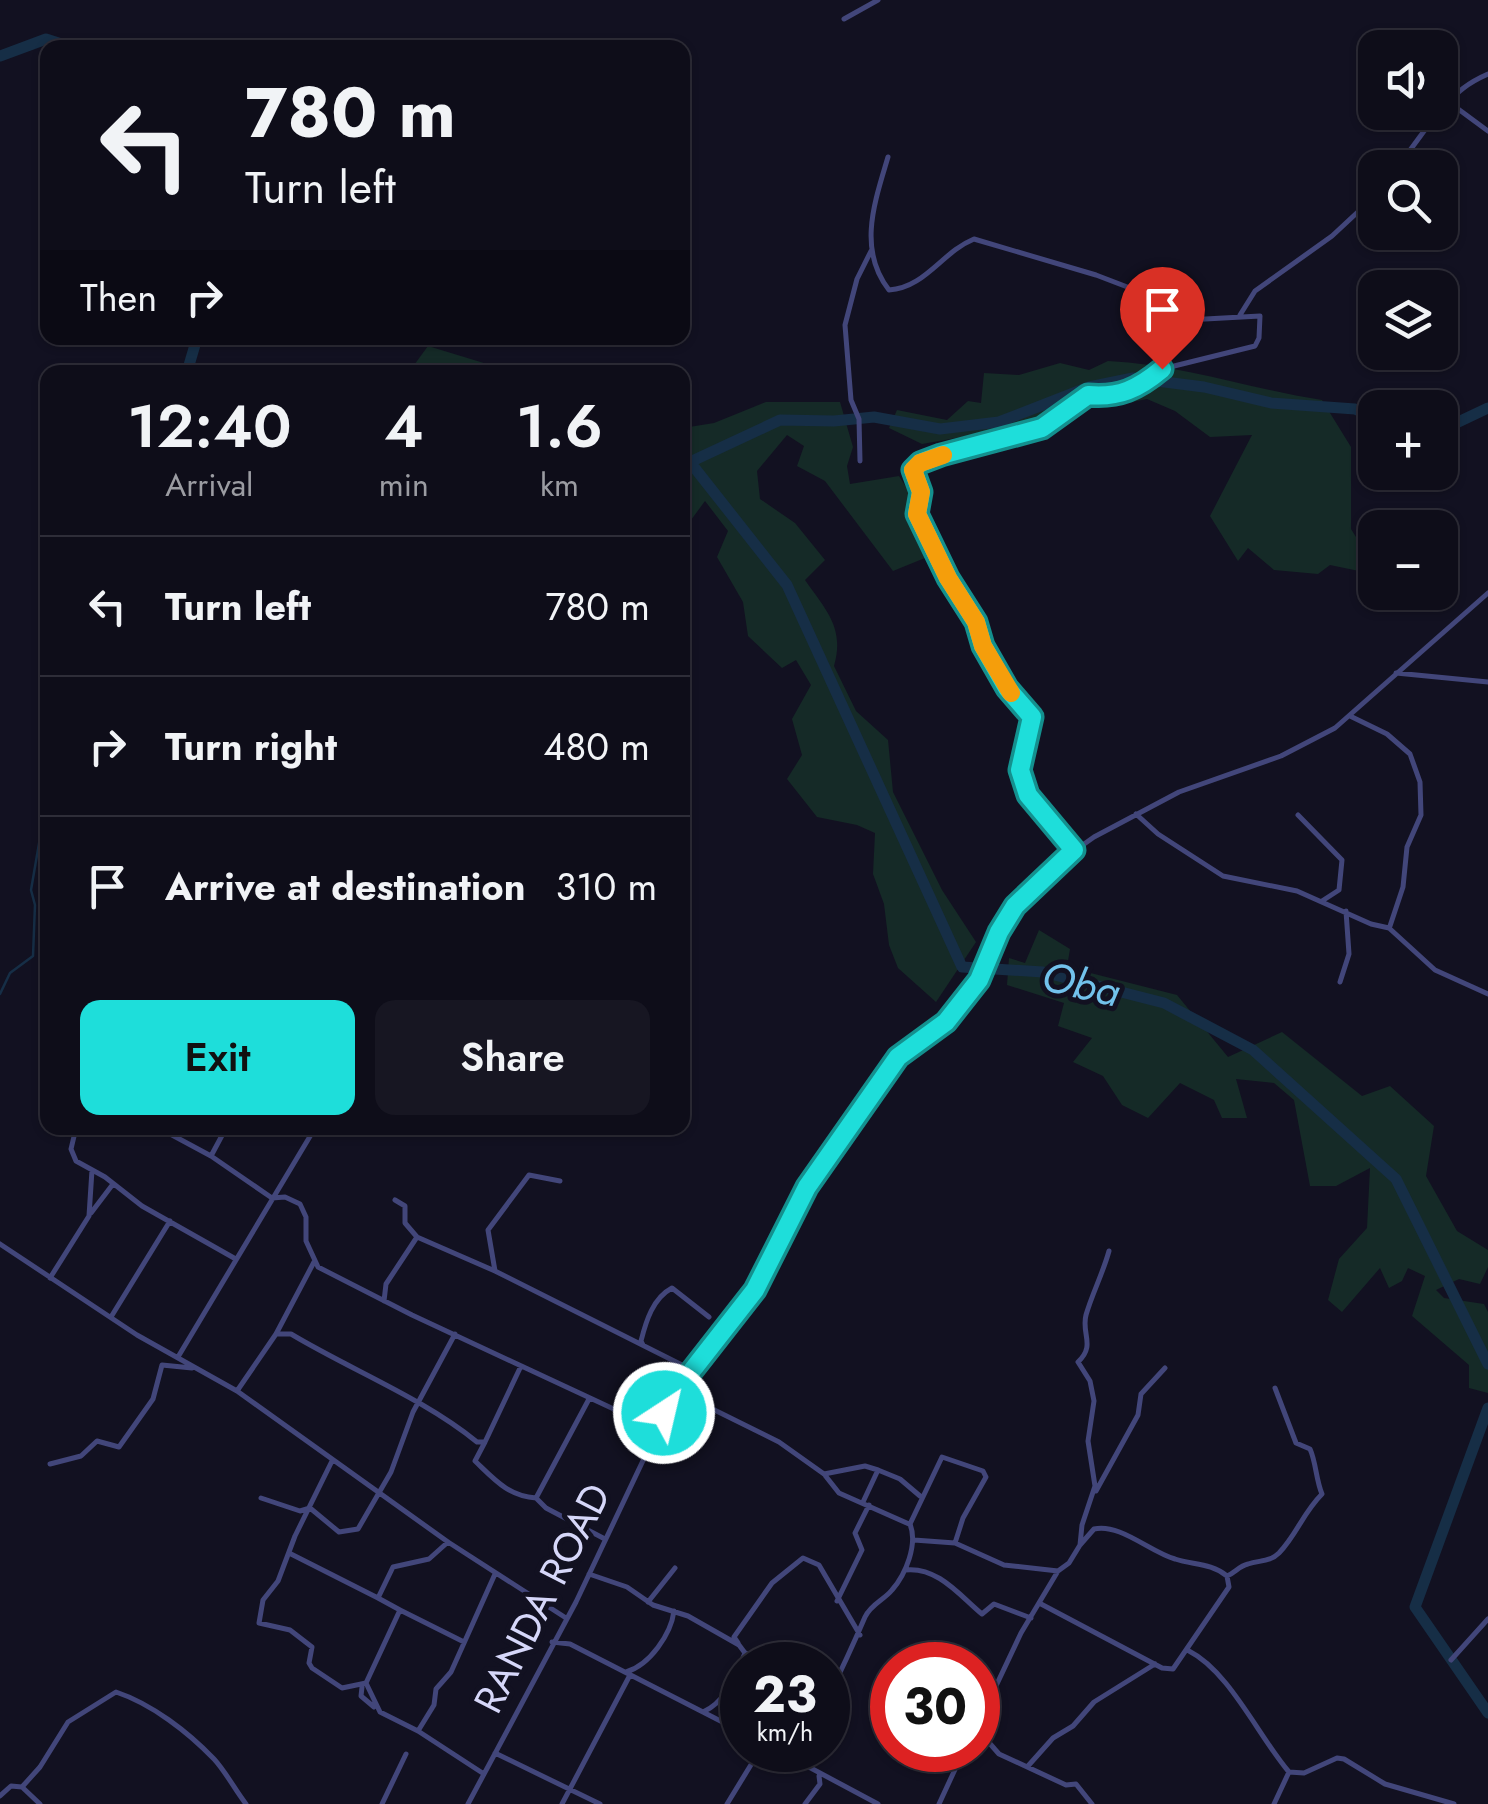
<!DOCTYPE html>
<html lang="en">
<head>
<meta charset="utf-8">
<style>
  body { margin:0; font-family:Jost,sans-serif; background:#171622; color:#f1f3f6; height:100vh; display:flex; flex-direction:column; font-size:38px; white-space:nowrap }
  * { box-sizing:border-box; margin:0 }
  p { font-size:32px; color:#9b9ca2 }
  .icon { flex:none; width:55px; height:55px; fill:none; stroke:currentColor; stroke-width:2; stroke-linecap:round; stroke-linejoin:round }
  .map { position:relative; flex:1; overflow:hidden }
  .details { position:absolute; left:40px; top:365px; width:650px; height:770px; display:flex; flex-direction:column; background:#0e0d19; border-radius:20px; box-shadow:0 2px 8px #0004,0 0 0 2px #2e2d38 }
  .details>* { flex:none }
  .top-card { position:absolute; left:40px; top:40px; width:650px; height:305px; border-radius:20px; box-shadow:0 2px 8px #0004,0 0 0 2px #2e2d38; background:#0e0d19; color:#f1f3f6; overflow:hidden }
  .tools { position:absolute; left:1358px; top:30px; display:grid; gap:20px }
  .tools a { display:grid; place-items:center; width:100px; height:100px; border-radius:20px; background:#0e0d19; box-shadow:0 2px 8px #0004,0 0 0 2px #2e2d38; font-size:50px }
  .speed { position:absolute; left:720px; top:1642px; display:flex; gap:20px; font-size:50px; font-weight:700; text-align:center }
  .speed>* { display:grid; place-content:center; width:130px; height:130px; border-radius:50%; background:#0e0d19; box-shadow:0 2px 8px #0004,0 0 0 2px #2e2d38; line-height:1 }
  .speed small { font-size:25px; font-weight:400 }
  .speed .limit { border:15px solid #d22; background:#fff; color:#111 }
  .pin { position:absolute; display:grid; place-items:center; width:85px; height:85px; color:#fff; margin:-102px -42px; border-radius:50% 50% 50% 0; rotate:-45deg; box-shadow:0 0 10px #0007 }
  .pin .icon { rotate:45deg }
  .me { position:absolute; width:110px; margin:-55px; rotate:35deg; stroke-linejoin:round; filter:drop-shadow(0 0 8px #0008) }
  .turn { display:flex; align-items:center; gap:35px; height:210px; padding:0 40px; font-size:45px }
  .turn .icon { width:130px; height:130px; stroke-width:2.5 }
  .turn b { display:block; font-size:70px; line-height:85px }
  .then { display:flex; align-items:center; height:95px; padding:0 40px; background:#0003; gap:20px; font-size:38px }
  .eta { display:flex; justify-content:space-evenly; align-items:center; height:170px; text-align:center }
  .eta b { font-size:60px; font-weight:600; line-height:70px }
  .primary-button { display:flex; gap:20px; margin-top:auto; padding:20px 40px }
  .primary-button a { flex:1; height:115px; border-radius:20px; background:#1ededa; color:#111; font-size:40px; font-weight:600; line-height:115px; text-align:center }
  .primary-button a+a { background:#171622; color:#f1f3f6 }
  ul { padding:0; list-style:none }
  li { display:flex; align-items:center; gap:30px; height:140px; padding:0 40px; border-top:2px solid #2e2d38 }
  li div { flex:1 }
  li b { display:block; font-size:38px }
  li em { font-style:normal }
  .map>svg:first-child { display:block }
  .green { fill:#152a27 }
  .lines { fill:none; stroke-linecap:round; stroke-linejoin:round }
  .stream { stroke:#162e46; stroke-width:2.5 }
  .river { stroke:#162e46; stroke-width:11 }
  .street { stroke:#42467a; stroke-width:5 }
  .route-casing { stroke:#14908e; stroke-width:25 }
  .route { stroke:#1ededa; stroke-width:18 }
  .slow { stroke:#f59e0b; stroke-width:18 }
  .labels { text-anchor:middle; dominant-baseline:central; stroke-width:10; stroke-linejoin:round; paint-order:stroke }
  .street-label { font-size:40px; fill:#d6d7f9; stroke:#121121 }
  .water-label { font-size:42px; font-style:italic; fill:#72c2ec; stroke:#121121 }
</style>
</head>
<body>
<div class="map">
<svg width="1488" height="1804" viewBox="0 0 1488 1804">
  <rect width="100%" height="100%" fill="#121121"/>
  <path class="green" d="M 428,346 L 513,372 L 409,372 Z
    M 1108,361 C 1180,364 1250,389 1322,400 L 1351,447 L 1351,529 L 1364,550 L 1359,571 L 1330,565 L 1318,574 L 1274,570 L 1248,548 L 1238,561 L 1210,516 L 1252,435 L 1210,437 L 1175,411 L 1147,399 L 1112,406 L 1084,393 L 1050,417 L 996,431 L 922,444 L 889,428 L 897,410 L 947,420 L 968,401 L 981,403 L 984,373 L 1019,375 L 1060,363 L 1089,370 Z
    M 766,402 L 840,402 L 853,447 L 847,466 L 850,484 L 899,476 L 913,498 L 907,522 L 919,536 L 936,531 L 947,549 L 893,571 L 825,481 L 797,466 L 804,446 L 787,435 L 757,471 L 760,499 L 795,523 L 825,560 L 805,580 C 826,610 845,628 834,666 L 856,711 L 888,740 L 893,792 L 942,890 L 976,942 L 936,1002 L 898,968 L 889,945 L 884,904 L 873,874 L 875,833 L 857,825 L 817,817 L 787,779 L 802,755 L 792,719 L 811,685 L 796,660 L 782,668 L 748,636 L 743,602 L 717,557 L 728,531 L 705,501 L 691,520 L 683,544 L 683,428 L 714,423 Z
    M 1039,930 L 1070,949 L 1067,967 L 1177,995 L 1228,1057 L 1282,1032 L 1362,1096 L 1390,1086 L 1434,1126 L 1426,1176 L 1457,1231 L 1488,1250 L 1488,1267 L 1480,1284 L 1459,1279 L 1436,1290 L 1444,1298 L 1484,1304 L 1488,1312 L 1488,1393 L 1469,1388 L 1469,1365 L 1412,1316 L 1425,1276 L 1408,1268 L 1402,1281 L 1389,1288 L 1380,1268 L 1342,1312 L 1328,1300 L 1339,1259 L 1367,1228 L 1370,1168 L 1336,1186 L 1310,1186 L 1294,1100 L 1274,1083 L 1236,1079 L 1247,1118 L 1222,1118 L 1214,1100 L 1180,1083 L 1148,1118 L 1122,1105 L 1103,1076 L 1073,1062 L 1092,1038 L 1058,1026 L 1064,1003 L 1007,985 L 1009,958 L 1025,963 Z"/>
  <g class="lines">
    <path class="stream" d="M 0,994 L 10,973 L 33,956 L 35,905 L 31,890 L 41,832 L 48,827"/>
    <path class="river" d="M 0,56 L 46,39 L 74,48
      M 187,372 L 197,338
      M 1440,425 L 1452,425 L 1488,408
      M 682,461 L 690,462 L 787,585 L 962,967 L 1043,972 L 1164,1003 L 1253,1050 L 1396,1179 L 1488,1364
      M 690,462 L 780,420 L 834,421 L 874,417 L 940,429 L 999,422 L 1089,387 L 1133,378 L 1204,387 L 1271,403 L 1355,409 L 1375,418
      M 1488,1408 L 1415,1607 L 1488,1713"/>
    <path class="street" d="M 844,19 L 878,0
      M 1450,103 L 1488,131
      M 1440,110 C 1457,93 1465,84 1488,74
      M 888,157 C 875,201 857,249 889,290 C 925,288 942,252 974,239 L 1096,275 L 1143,293 L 1166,312 L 1187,320 L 1260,316 L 1259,338 L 1255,346 L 1162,369 L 1132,391 L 1108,397 L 1088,395 L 1042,428 L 941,455 L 920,463 L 913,471 L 921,493 L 917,514 L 947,578 L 976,622 L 983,646 L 1007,688 L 1032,717 L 1021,770 L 1028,795 L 1074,851
      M 1397,168 L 1438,112
      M 1240,315 L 1255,291 L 1332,236 L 1375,196
      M 860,461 L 859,419 L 851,400 L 845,325 L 857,279 L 871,251
      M 1396,673 L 1488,682
      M 1350,716 L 1387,734 L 1410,754 L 1420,782 L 1421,815 L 1407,847 L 1403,887 L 1390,926
      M 1136,814 L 1158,834 L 1223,876 L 1297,891 L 1371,924 L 1389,928 L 1435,970 L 1488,994
      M 1298,815 L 1342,860 L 1339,890 L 1322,901
      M 1340,982 L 1349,954 L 1346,911
      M 76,1128 L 71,1149 L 76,1161 L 105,1177 L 142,1206 L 234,1258
      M 159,1128 L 211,1156 L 226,1128
      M 211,1156 L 272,1198 L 285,1197 L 300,1204 L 306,1217 L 306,1241 L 318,1267 L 412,1315 L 618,1411 L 653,1435
      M 395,1200 L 405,1206 L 405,1223 L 417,1237 L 495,1271 L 694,1371
      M 91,1213 L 113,1184
      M 0,1244 L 137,1335 L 237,1391 L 448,1542 L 566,1618
      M 495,1271 L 488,1230 L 529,1175 L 560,1181
      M 50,1278 L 89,1216 L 92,1170
      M 384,1301 L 386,1284 L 417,1237
      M 111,1317 L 170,1221
      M 276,1334 L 291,1334 C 353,1371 423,1398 477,1442 L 485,1442 L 475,1461 C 494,1479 508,1496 536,1498
      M 643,1345 L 641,1341 C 646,1321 653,1298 672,1288 L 709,1317
      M 178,1357 L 315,1128
      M 237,1391 L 276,1334 L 314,1262
      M 676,1391 L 779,1442 L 824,1474 L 839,1493 L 909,1524
      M 589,1399 L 536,1498 L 546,1508 L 603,1538
      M 485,1442 L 521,1366
      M 332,1461 L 295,1536 L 278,1581 L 263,1600 L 259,1623 L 290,1630 L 312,1647 L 309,1663 L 312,1668 L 342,1688 L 366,1683 L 380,1712 L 418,1731 L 484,1774
      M 50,1464 L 81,1456 L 97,1441 L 119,1447 L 153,1399 L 162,1365 L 192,1368
      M 878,1470 L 900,1479 L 920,1496
      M 824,1474 L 865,1466 L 878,1470 L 863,1502
      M 1096,1491 L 1138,1415 L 1141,1394 L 1165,1368
      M 261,1498 L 300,1511 L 310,1508 L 339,1532 L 358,1529 L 391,1472 L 413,1412 L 455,1334
      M 914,1540 L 955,1543 L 1004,1565 L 1058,1571
      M 291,1554 L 378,1598
      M 905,1570 C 938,1566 961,1597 982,1614 L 994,1604 L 1031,1618
      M 589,1574 L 627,1587 L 653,1605 L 688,1616 L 739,1645 L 745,1653 C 735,1676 727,1701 703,1712
      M 1227,1576 C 1236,1572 1239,1566 1248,1564 C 1260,1560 1270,1562 1279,1553 C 1297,1534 1303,1513 1322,1494 C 1316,1480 1316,1462 1310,1449 L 1296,1443 L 1275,1388
      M 837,1601 L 862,1550 L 855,1533 L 869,1505
      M 648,1602 L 675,1568
      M 1041,1604 L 1162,1668 L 1173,1669 L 1229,1587 L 1227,1576 C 1211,1563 1193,1565 1175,1559 C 1150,1552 1120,1523 1094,1529 L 1080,1545
      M 400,1610 L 464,1642
      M 552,1642 L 570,1644 L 742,1732
      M 738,1643 L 734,1637 L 772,1583 L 803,1558 L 819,1565 L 860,1635
      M 1189,1651 C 1229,1671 1259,1737 1289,1772
      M 745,1653 L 783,1665
      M 1451,1660 L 1488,1619
      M 626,1672 C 650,1665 671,1634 674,1611
      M 366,1683 L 400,1610 L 378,1598 L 393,1567 L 429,1559 L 448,1542
      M 362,1687 L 361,1696 L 374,1707
      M 828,1697 C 841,1671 853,1645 865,1617 C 871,1604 884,1600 892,1590 C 906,1574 918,1544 910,1524 L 942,1457 L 983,1471 L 986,1477 L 963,1518 L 955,1543
      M 978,1724 L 1021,1633 L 1058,1571 L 1069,1563 L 1080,1545 L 1082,1525 L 1095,1486 L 1088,1441 L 1094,1401 L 1090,1381 L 1078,1362 C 1096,1345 1081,1334 1086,1315 C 1092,1294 1103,1273 1109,1251
      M 978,1730 L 999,1754 L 1066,1785 L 1076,1784 L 1092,1804
      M 418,1731 L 434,1705 L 436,1689 L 451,1672 L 495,1574
      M 777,1750 L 878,1804
      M 495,1753 L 600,1804
      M 1028,1766 L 1053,1738 L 1073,1726 L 1094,1702 L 1155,1664
      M 22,1787 L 40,1767 L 68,1722 L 116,1692 C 152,1704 188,1732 214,1759 C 226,1772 235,1790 246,1804
      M 0,1796 L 11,1786 L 22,1787 L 40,1804
      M 382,1804 L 406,1754
      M 468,1804 L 576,1602 L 676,1391 L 755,1289 L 807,1187 L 898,1057 L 940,1028 L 979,980 L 999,932 L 1015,906 L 1063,859 L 1094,837 L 1179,792 L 1281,756 L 1335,728 L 1488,593
      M 562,1804 L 630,1675
      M 727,1804 L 760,1750
      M 805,1804 L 820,1784 L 819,1776
      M 939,1804 L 964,1750
      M 1274,1804 L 1289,1772 L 1304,1773 L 1337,1758 L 1344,1759 L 1385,1784 L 1454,1804"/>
  </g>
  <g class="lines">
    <defs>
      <path id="route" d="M 664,1413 L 676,1391 L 755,1290 L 807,1187 L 898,1057 L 946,1022 L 979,980 L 999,932 L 1015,906 L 1074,850 L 1028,795 L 1020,770 L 1032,717 L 1007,688 L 983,646 L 976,622 L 948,578 L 917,514 L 921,492 L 913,470 L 920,463 L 941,455 L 1042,428 L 1088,395 C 1119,398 1138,389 1162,369"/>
    </defs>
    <use href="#route" class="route-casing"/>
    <use href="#route" class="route"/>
    <path class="slow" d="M 943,455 L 920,463 L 913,470 L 921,492 L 917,514 L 948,578 L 976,622 L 983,646 L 1011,693"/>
  </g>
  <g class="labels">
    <g class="street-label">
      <text transform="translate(542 1598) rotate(-63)">RANDA ROAD</text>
    </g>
    <g class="water-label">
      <text transform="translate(1081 984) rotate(13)">Oba</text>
    </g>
  </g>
</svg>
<div class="tools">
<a><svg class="icon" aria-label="sound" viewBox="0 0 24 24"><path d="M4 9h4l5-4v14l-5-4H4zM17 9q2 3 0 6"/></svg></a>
<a><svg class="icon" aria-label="search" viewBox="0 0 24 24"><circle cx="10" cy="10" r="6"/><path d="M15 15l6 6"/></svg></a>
<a><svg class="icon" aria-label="layers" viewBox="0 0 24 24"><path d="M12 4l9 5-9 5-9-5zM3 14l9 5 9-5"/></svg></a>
<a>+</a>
<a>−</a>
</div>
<div class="speed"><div>23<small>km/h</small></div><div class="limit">30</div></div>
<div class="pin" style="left:1162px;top:369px;background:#d93025"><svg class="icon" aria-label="arrive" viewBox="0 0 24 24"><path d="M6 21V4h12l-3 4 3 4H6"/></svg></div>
<svg class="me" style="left:664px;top:1413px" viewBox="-20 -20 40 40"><circle r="17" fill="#1ededa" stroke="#fff" stroke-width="3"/><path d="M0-11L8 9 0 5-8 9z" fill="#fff"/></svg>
<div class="top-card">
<div class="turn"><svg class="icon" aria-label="left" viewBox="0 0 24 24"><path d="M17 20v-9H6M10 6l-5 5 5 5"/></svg><div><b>780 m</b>Turn left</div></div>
<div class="then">Then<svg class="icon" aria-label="right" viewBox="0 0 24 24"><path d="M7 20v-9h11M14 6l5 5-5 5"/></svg></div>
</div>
<section class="details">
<div class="eta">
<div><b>12:40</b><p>Arrival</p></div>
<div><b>4</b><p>min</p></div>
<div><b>1.6</b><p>km</p></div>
</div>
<ul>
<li><svg class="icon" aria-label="left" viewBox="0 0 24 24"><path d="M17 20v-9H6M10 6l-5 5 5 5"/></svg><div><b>Turn left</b></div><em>780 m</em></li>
<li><svg class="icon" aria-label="right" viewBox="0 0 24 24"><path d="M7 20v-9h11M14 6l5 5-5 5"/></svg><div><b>Turn right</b></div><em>480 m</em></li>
<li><svg class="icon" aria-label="arrive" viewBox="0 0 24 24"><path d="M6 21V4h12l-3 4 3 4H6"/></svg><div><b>Arrive at destination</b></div><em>310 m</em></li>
</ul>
<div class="primary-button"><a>Exit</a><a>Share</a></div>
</section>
</div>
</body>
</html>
